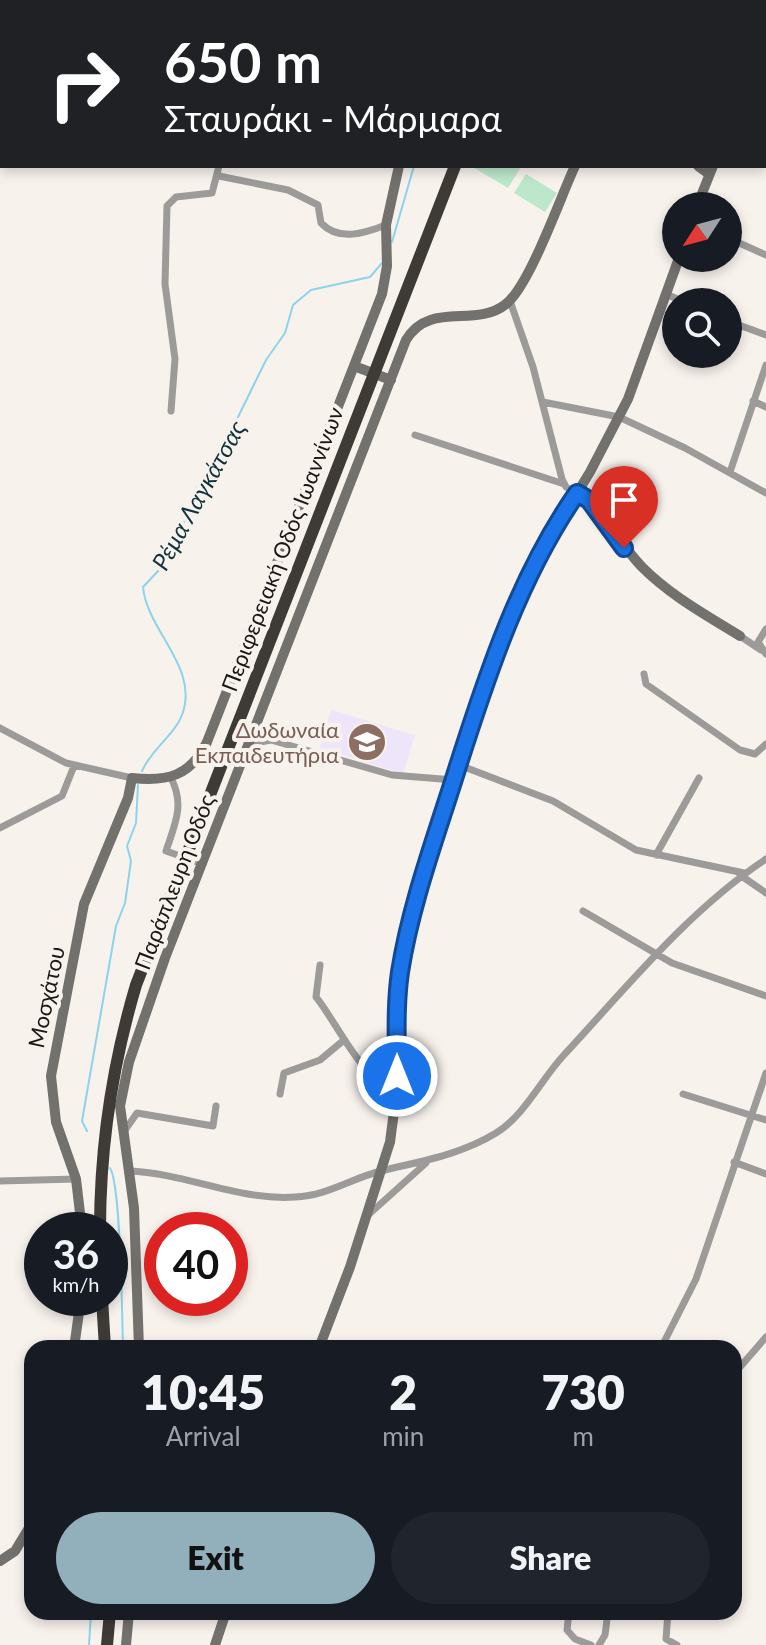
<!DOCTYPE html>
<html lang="en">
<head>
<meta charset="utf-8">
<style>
  body { margin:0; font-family:Lato,sans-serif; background:#20242c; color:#f1f3f6; height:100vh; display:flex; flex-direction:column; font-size:30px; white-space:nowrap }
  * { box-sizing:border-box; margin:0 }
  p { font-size:26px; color:#9ea1a6 }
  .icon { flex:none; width:44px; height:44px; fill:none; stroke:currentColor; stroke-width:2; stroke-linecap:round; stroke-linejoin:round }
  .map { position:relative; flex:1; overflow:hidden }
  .panel { position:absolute; left:24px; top:1340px; width:718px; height:280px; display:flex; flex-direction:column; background:#171b24; border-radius:24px; box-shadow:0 4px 12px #0003 }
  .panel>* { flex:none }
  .hud { position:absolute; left:0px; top:0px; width:766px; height:168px; box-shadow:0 4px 12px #0003; background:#202124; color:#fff; overflow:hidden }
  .needle { width:52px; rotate:234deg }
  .tools { position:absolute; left:662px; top:192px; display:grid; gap:16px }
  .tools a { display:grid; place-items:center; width:80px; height:80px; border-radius:50%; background:#171b24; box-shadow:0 4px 12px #0003; font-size:40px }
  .speed { position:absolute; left:24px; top:1212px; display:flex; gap:16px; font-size:40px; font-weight:700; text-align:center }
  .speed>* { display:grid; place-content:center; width:104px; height:104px; border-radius:50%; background:#171b24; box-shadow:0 4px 12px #0003; line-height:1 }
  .speed small { font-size:20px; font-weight:400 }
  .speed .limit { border:12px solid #d22; background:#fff; color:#111 }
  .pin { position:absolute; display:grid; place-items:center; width:68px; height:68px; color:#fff; margin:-82px -34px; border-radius:50% 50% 50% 0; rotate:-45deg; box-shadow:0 0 8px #0007 }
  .pin .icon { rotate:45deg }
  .me { position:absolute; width:88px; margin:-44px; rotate:0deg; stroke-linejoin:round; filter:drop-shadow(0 0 6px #0008) }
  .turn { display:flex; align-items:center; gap:28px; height:168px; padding:0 32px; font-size:36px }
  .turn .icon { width:104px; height:104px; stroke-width:2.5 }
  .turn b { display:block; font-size:56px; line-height:68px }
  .eta { display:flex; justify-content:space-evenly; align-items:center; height:136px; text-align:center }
  .eta b { font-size:48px; font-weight:800; line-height:56px }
  .primary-button { display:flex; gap:16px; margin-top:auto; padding:16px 32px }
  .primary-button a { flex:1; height:92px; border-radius:48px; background:#92b0bc; color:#111; font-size:32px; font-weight:800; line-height:92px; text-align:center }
  .primary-button a+a { background:#20242c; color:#f1f3f6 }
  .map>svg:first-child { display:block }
  .education { fill:#eee5fa }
  .green { fill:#bce7ca }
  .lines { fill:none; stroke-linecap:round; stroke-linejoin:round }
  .stream { stroke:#8cd3ec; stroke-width:2 }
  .street { stroke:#9d9b99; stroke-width:7 }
  .secondary { stroke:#73716e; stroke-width:10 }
  .highway { stroke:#3e3b37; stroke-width:12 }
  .route-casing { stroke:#114b97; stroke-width:20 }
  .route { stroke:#1a73e8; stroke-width:14 }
  .labels { text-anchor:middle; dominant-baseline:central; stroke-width:8; stroke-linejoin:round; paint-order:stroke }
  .street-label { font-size:22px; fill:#1a1817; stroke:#f8f2ed }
  .education-label { font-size:22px; fill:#785e54; stroke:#f8f2ed; text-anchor:end }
  .water-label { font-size:24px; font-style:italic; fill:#0f323d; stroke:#f8f2ed }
</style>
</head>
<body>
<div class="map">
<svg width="766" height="1645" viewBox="0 0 766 1645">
  <rect width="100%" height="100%" fill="#f8f2ed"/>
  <path class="education" d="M 331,710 L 415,735 L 403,774 L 320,748 Z"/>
  <path class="green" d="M 471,166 L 518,166 L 521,167 L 508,188 Z
    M 526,174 L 557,193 L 545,212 L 514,193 Z"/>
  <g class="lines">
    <path class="stream" d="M 427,0 L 427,2
      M 392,242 L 414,166
      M 142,771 C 152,748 174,736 182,715 C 200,668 147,631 143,587 L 160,569 L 169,542 L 182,529 L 195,490 L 213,468 L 266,360 L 285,333 L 293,305 L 311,290 L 370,277 L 382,263
      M 87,1131 L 82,1121 L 116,926 L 125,903 L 131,861 L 127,846 L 136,823 L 138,785
      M 110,1168 C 121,1184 122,1318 123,1348
      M 89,1645 L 91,1612"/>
    <path class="street" d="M 226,0 L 226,2
      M 635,2 L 637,0
      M 645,2 L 646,0
      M 219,176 L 288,190 L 318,205 L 321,223 C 339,242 365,233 386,225
      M 728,238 L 766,255
      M 666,294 L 684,302
      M 510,301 L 533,367 L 562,479 L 566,487 L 577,493
      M 728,321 L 766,335
      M 753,401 L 766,407
      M 543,402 L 619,417 L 685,448 L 766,493
      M 171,411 L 175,359 L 165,284 L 167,206 L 176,197 L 212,193 L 219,166
      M 415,435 L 564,484
      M 730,472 L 766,365
      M 766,629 L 758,642 L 766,654
      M 740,636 L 761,650
      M 644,674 L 646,684 L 740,750 L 755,754 L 766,744
      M 0,728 L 66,763 L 132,778
      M 249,744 L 271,740 L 392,775 L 454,780
      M 459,765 L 553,801 L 636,850 L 744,873
      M 171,778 C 185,805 175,824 166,851 L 203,864
      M 0,828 L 62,796 L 74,766
      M 656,855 L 699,778
      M 740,875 L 766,893
      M 583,911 L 672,963 L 766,996
      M 320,965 L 316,997 C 336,1021 364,1085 397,1090
      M 280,1094 L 284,1073 L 320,1060 L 344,1040
      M 683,1094 L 766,1120
      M 123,1133 L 137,1113 L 213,1126 L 216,1106
      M 734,1162 L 766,1174
      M 129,1171 C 185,1173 239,1201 295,1197 C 327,1196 352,1178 381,1171 C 421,1161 460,1155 496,1133 C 524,1116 541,1080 563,1056 C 626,988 689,910 766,859
      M 0,1181 L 76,1179
      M 367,1216 L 426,1163
      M 661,1348 L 696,1279 L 766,1073
      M 734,1374 L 766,1337
      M 569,1612 L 567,1630 L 575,1639 L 591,1645
      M 668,1612 L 666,1639 L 677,1645
      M 599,1645 L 605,1635 L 608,1612"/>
    <path class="secondary" d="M 406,0 L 406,2
      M 481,0 L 485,2
      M 764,57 L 766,53
      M 698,166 L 709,174
      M 697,206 L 713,166
      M 354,366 L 391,380
      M 577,493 C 593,500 625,550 642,567 C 671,596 706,615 740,636
      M 82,1230 L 76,1179 L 56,1122 L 51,1076 L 84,904 L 128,798 L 132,778 C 167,782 191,776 207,742 L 382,294 L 387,266 L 386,225 L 399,166
      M 74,1348 L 81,1298
      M 139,1348 L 134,1208 L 120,1106 L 129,1062 L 165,958 L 406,340 C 430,300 475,329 506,304 C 530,285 560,198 575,166
      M 319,1348 L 350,1267 L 390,1142 L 396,1096 L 397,1009 L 402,961 L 420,888 L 483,684 L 549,539 L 590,472 L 628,399 L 679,258
      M 0,1561 L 15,1551 L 32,1523
      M 126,1645 L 129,1612
      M 215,1645 L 226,1612"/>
    <path class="highway" d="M 506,2 L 510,0
      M 100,1230 C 100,1146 112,1066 136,985 L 455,166
      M 102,1298 L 105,1348
      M 107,1645 L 110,1612"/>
  </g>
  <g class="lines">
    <defs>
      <path id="route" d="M 397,1076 C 397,1041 395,1007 400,972 C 411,902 437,834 458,766 C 488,672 520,575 577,493 L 589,500 L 624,548"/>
    </defs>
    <use href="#route" class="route-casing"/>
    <use href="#route" class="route"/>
  </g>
  <defs>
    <symbol id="school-disc" viewBox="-11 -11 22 22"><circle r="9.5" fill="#8d6e63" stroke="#f8f2ed"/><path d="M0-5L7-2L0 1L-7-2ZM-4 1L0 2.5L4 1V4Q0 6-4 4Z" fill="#fff"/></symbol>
  </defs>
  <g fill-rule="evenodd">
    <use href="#school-disc" x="345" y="720" width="44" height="44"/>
  </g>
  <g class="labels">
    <g class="street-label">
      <text transform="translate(282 549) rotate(-69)">Περιφερειακή Οδός Ιωαννίνων</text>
      <text transform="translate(174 882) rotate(-69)">Παράπλευρη Οδός</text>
      <text transform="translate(46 997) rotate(-78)">Μοσχάτου</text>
    </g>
    <g class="education-label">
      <text x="339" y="729">Δωδωναία<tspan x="339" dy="25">Εκπαιδευτήρια</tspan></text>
    </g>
    <g class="water-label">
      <text transform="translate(198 495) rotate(-61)">Ρέμα Λαγκάτσας</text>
    </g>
  </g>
</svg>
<div class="tools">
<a><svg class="needle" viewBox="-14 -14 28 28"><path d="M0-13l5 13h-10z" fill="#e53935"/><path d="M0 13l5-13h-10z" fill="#9ea1a6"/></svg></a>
<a><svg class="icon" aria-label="search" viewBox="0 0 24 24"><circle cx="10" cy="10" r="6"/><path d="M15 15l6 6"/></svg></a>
</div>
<div class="speed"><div>36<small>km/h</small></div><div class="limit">40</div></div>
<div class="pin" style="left:624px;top:548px;background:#d93025"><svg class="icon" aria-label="arrive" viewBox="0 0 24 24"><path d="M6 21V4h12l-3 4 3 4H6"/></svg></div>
<svg class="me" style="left:397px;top:1076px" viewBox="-20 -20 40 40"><circle r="17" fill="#1a73e8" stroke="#fff" stroke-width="3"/><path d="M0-11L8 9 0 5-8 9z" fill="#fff"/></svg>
<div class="hud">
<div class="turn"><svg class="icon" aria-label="right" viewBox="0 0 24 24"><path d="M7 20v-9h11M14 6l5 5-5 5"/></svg><div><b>650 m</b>Σταυράκι - Μάρμαρα</div></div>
</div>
<section class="panel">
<div class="eta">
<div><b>10:45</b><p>Arrival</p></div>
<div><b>2</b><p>min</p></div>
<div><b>730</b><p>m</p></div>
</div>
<div class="primary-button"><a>Exit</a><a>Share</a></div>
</section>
</div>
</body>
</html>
